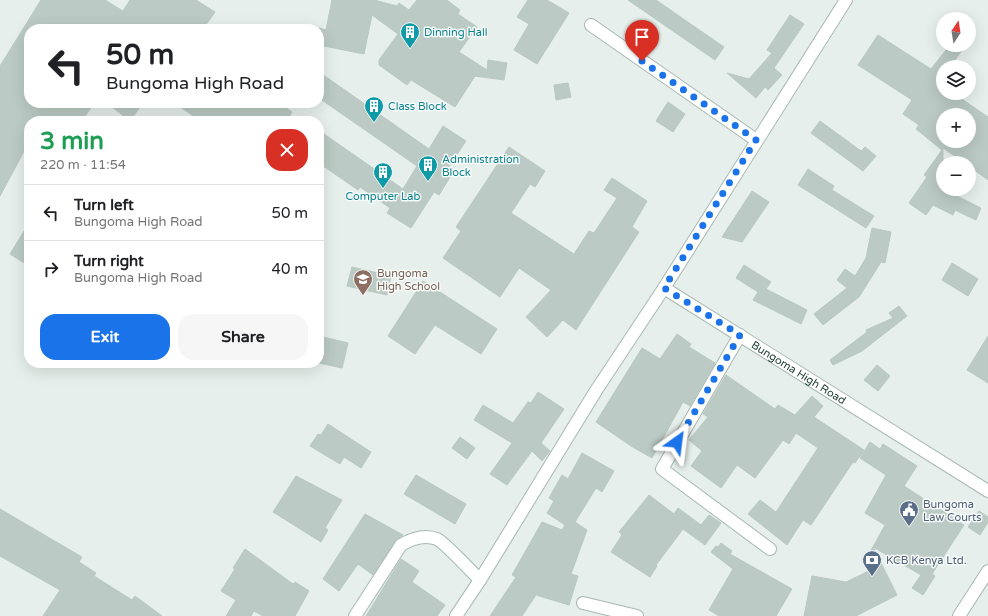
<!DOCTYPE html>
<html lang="en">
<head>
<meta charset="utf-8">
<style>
  body { margin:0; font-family:"Varela Round",sans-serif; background:#f6f6f6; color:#202124; height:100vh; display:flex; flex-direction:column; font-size:15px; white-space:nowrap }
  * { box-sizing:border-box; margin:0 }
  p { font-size:13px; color:#757577 }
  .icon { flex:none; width:22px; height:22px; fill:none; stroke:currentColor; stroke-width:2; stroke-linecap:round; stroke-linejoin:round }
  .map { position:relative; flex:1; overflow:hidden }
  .drawer { position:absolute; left:24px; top:116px; width:300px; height:252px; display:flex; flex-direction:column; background:#fff; border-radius:16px; box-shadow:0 4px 16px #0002 }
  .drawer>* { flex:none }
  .guide { position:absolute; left:24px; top:24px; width:300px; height:84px; border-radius:16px; box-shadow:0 4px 16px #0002; background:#fff; color:#202124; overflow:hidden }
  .needle { width:26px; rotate:12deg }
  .tools { position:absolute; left:936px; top:12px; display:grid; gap:8px }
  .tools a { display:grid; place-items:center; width:40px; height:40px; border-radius:50%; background:#fff; box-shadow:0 4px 16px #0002; font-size:20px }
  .pin { position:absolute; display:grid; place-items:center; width:34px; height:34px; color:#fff; margin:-41px -17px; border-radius:50% 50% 50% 0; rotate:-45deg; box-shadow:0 0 4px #0007 }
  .pin .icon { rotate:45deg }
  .me { position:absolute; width:44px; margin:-22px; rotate:31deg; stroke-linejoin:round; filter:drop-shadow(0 0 3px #0008) }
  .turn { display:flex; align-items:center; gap:14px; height:84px; padding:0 16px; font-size:18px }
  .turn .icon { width:52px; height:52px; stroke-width:2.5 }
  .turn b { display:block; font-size:28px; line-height:34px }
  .round { display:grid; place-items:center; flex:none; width:42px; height:42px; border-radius:16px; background:#f6f6f6 }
  .summary { display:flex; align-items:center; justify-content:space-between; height:68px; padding:0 16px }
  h1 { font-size:24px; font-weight:700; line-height:30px; color:#1e9e55 }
  .cta { display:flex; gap:8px; margin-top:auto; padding:8px 16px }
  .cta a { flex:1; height:46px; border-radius:16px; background:#1a73e8; color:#fff; font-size:16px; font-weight:700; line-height:46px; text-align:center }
  .cta a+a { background:#f6f6f6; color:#202124 }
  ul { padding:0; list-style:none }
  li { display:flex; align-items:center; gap:12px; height:56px; padding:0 16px; border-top:1px solid #e0e0e0 }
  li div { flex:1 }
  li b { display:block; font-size:15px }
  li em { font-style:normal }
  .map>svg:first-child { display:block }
  .building { fill:#bbcac4; stroke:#b8c9c2; fill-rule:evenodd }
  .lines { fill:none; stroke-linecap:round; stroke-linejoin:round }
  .minor-casing { stroke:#a8b8b2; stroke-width:14 }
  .minor { stroke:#fff; stroke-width:12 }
  .route { stroke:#1a73e8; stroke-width:7; stroke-dasharray:0 12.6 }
  .labels { text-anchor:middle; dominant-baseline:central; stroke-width:3; stroke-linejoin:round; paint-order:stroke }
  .culture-label { font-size:11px; fill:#0d838f; stroke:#f7fbf9; text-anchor:start }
  .education-label { font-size:11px; fill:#785e54; stroke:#f7fbf9; text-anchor:start }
  .street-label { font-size:11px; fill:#24423a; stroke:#f7fbf9 }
  .service-label { font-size:11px; fill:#4e5e75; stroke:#f7fbf9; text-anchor:start }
</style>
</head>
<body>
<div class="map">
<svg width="988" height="616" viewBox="0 0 988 616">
  <rect width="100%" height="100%" fill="#e6efeb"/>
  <path class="building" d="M 41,0 L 105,0 L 123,11 L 130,0 L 196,0 L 215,12 L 203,29 L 29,29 L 29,103 L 94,103 L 82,121 L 29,121 L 29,142 L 0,196 L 0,66 Z
    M 332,0 L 374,0 L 397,6 L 399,3 L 409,10 L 417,0 L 447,0 L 460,10 L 458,14 L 477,27 L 459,52 L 487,70 L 488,60 L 507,63 L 504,80 L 475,76 L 455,107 L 411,80 L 407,85 L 379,65 L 379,60 L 398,34 L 372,15 L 364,54 L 319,45 L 319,28 L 326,30 Z
    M 528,0 L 547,0 L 569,13 L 537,64 L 514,50 L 529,24 L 517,17 Z
    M 628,0 L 656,0 L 724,47 L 715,60 Z
    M 790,15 L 804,24 L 774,68 L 782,75 L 768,90 L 765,87 L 756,98 L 727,73 L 749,79 L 772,53 L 767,50 Z
    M 878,35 L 931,69 L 950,45 L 966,45 L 950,67 L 943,67 L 943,77 L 939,83 L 943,86 L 943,93 L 953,93 L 988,117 L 988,180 L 969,166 L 969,163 L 965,163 L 943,148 L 943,189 L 981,208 L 976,220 L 955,210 L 953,215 L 933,205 L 926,215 L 909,203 L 927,177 L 924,175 L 942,150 L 916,129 L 919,125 L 903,114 L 912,100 L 858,65 ZM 943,115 L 969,115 L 969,141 L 943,141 Z
    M 319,72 L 429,149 L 443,126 L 466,141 L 446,171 L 452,174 L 439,195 L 434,192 L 411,228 L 387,213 L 390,208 L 360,187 L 358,190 L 319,163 L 319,142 L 324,134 L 403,189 L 417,166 L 319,98 Z
    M 568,83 L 571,97 L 556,100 L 554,85 Z
    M 668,102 L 685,114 L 673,132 L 656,121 Z
    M 107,103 L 143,103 L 130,121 Z
    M 174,103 L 279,103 L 292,112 L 286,121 L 201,121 Z
    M 820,121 L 861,151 L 865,147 L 876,156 L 863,171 L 811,133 Z
    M 509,147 L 545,171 L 535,187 L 530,184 L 511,213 L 574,254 L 589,231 L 594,233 L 617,198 L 604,190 L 612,178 L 647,201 L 632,227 L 639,232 L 576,330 L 563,320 L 547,337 L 526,317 L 551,290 L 519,268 L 500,297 L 443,258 L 461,231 L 456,227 Z
    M 808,169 L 834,186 L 832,190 L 874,216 L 866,228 L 798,185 Z
    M 752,191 L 769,202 L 742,242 L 722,237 Z
    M 29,223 L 29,266 L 10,254 Z
    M 872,228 L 891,232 L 885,263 L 881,262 L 859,297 L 823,325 L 814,314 L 847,288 L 837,280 L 845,269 L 855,276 L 866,258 Z
    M 952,263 L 978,279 L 968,296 L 942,280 Z
    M 744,265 L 771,282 L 766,289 L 807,310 L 801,324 L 753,300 L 758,292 L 736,278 Z
    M 352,267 L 391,276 L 387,295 L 347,286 Z
    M 423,281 L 497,329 L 481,354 L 435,325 L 415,354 L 388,336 Z
    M 899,306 L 907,316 L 862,351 L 833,365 L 830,360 L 867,332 L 866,330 L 893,318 L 889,313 Z
    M 677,334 L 691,344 L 689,347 L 715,363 L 690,406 L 683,402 L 652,458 L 631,446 L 596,422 L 642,348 L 660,359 Z
    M 319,336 L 348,343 L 342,368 L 319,363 Z
    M 988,336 L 988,383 L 967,370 Z
    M 877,365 L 890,376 L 878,391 L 864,380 Z
    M 726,375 L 775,409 L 778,405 L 795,415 L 812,396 L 823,406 L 814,417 L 864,450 L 855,463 L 853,462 L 811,525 L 803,520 L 787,545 L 748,514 L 760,500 L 776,512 L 818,448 L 796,433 L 789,444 L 783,440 L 755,478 L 737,465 L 721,488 L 691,466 L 702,451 L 689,440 L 708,417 L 703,414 Z
    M 538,392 L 564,409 L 541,443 L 550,451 L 542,461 L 532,451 L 507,485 L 490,474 L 512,443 L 474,420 L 483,405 L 513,423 L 528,402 L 531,403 Z
    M 328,424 L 371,452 L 361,468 L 344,457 L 340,464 L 310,446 L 318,434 L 321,435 Z
    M 460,437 L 475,448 L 467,459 L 452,448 Z
    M 870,442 L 880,449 L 883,444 L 917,466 L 904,486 L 964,525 L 932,574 L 935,576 L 923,595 L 912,588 L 921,575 L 873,547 L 885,525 L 865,513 L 886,475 L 860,458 Z
    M 582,453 L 614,471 L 602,492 L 596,488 L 575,522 L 587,530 L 571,574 L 578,576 L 569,605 L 536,595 L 522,616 L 490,616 L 516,577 L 512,575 L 542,522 L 562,530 L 565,525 L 547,513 L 554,501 L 549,498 L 562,475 L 568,479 Z
    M 416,475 L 466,504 L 455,524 L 404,494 Z
    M 296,476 L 342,500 L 325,528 L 328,530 L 321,542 L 273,512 Z
    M 649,495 L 674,514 L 678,508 L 701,525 L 709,515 L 721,523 L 705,545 L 683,529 L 656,565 L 657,566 L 650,577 L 611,552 L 622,535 L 619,532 Z
    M 0,509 L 82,557 L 79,562 L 96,573 L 94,576 L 132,600 L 135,596 L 162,616 L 43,616 L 60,590 L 0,556 Z
    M 979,511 L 988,517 L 988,522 L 980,535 L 968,527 Z
    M 365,514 L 403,535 L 395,541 L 373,575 L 358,564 L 339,591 L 323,579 Z
    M 721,543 L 732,551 L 730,554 L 792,589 L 776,616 L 719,616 L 709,610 L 733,569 L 711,552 L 716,546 L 718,547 Z
    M 873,547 L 897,595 L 856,616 L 804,616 L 812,576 L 846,582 L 869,571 L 864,561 Z
    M 245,549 L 293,584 L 295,582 L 309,591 L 295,616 L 263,616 L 254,611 L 251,616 L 226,616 L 236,600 L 221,591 L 235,569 L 233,568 Z
    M 401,559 L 419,571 L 412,582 L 445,605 L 437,616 L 366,616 Z"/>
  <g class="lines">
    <defs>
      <g id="minor">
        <path d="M 591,25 L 756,140"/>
        <path id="s1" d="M 664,288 L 988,491"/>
        <path d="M 740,335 L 662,469 L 770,549"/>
        <path d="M 583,603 L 637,616"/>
        <path d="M 355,616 L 401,545 C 411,539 424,534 437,539 C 444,542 472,572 480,580"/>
        <path d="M 456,616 L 480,580 L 597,389 L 664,288 L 846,0"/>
        <path d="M 959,616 L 988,571"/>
      </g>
    </defs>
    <use href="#minor" class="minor-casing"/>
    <use href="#minor" class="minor"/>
  </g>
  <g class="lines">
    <path class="route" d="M 642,61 L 756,140 L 664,288 L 740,335 L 677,442"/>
  </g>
  <defs>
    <symbol id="building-pin" viewBox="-11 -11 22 30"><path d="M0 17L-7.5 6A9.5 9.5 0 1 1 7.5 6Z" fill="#0f9aa8" stroke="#f7fbf9"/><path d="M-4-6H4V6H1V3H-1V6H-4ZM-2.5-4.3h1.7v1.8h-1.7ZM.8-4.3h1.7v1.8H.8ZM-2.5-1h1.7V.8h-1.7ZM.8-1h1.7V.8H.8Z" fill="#fff"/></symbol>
    <symbol id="school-pin" viewBox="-11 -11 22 30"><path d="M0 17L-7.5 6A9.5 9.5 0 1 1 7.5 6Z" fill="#8d6e63" stroke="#f7fbf9"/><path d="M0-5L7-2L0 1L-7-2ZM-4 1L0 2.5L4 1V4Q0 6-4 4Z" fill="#fff"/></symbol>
    <symbol id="civic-pin" viewBox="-11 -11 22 30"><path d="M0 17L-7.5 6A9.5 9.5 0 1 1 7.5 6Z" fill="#5c6f8a" stroke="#f7fbf9"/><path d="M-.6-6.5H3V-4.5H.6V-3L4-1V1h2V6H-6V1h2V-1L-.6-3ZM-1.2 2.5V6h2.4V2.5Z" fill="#fff"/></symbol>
    <symbol id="bank-pin" viewBox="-11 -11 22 30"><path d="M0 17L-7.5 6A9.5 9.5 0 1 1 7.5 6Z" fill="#5c6f8a" stroke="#f7fbf9"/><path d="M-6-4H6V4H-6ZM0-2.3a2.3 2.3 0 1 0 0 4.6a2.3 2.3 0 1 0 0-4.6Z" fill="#fff"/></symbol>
  </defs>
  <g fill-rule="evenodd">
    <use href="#building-pin" x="399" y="21" width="22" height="30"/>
    <use href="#building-pin" x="363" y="95" width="22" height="30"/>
    <use href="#building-pin" x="417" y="154" width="22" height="30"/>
    <use href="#building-pin" x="372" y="161" width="22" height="30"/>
    <use href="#school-pin" x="352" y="268" width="22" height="30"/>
    <use href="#civic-pin" x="898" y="499" width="22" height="30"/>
    <use href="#bank-pin" x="861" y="549" width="22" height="30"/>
  </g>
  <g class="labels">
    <g class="culture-label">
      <text x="424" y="32">Dinning Hall</text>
      <text x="388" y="106">Class Block</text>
      <text x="442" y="159">Administration<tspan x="442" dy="13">Block</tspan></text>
      <text x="383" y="196" text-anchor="middle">Computer Lab</text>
    </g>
    <g class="education-label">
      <text x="377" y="273">Bungoma<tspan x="377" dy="13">High School</tspan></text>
    </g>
    <g class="street-label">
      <text stroke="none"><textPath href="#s1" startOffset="159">Bungoma High Road</textPath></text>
    </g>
    <g class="service-label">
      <text x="923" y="504">Bungoma<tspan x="923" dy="13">Law Courts</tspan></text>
      <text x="886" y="560">KCB Kenya Ltd.</text>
    </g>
  </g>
</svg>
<div class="tools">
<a><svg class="needle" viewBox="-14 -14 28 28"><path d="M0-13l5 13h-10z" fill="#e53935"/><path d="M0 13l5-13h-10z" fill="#757577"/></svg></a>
<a><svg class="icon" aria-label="layers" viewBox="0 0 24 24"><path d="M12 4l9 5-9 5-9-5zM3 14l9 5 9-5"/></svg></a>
<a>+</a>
<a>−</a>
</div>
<div class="pin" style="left:642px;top:61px;background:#d93025"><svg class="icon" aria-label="arrive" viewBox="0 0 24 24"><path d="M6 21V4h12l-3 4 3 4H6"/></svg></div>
<svg class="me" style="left:677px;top:442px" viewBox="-20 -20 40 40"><path d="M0-17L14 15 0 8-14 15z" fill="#1a73e8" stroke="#fff" stroke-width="4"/></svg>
<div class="guide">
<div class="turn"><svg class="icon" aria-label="left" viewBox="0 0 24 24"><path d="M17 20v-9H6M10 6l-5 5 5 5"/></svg><div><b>50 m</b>Bungoma High Road</div></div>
</div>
<section class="drawer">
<div class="summary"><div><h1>3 min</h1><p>220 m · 11:54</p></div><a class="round" style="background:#d93025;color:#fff"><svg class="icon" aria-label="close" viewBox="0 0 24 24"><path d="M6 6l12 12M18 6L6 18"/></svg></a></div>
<ul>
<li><svg class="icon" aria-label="left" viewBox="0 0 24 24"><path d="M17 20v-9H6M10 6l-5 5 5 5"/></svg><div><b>Turn left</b><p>Bungoma High Road</p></div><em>50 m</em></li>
<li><svg class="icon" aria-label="right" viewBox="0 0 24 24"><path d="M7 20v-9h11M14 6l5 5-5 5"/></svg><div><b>Turn right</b><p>Bungoma High Road</p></div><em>40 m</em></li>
</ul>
<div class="cta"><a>Exit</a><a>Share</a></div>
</section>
</div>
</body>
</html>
